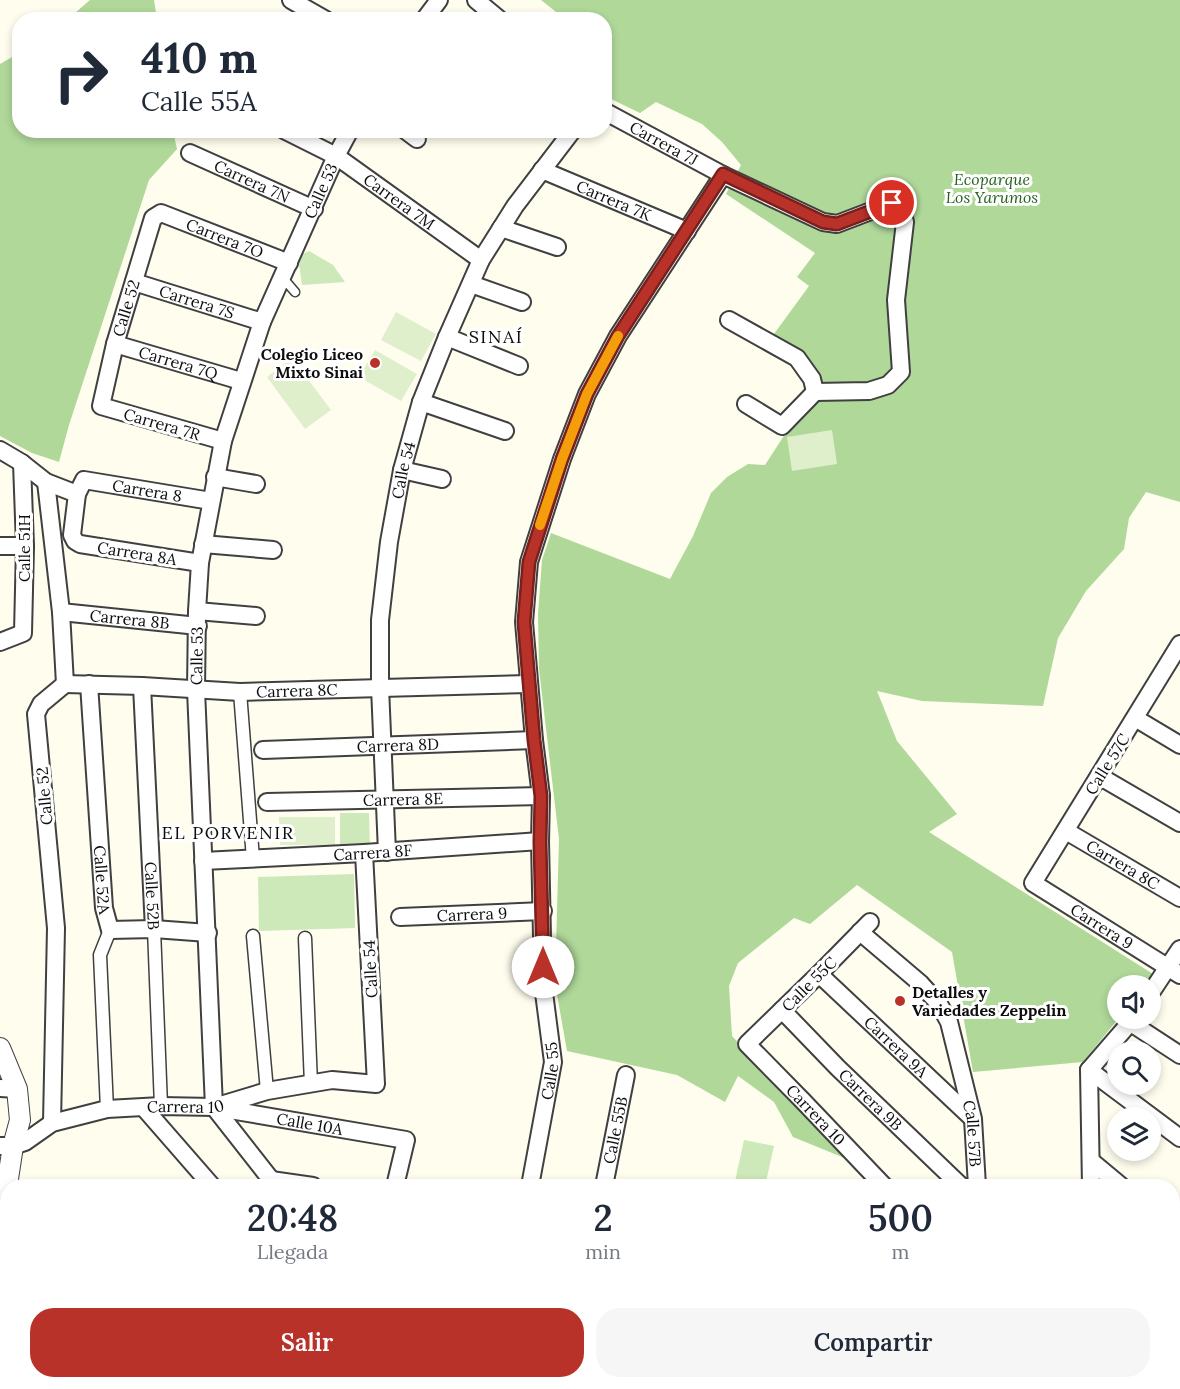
<!DOCTYPE html>
<html lang="es">
<head>
<meta charset="utf-8">
<style>
  body { margin:0; font-family:Lora,serif; background:#f6f6f7; color:#1f2937; height:100vh; display:flex; flex-direction:column; font-size:22px; white-space:nowrap }
  * { box-sizing:border-box; margin:0 }
  p { font-size:20px; color:#747a83 }
  .icon { flex:none; width:33px; height:33px; fill:none; stroke:currentColor; stroke-width:2; stroke-linecap:round; stroke-linejoin:round }
  .map { position:relative; flex:1; overflow:hidden }
  .drawer { position:absolute; left:0px; top:1179px; width:1180px; height:210px; display:flex; flex-direction:column; background:#fff; border-radius:24px 24px 0 0; box-shadow:0 3px 9px #0003 }
  .drawer>* { flex:none }
  .banner { position:absolute; left:12px; top:12px; width:600px; height:126px; border-radius:24px; box-shadow:0 3px 9px #0003; background:#fff; color:#1f2937; overflow:hidden }
  .controls { position:absolute; left:1107px; top:975px; display:grid; gap:12px }
  .controls a { display:grid; place-items:center; width:54px; height:54px; border-radius:50%; background:#fff; box-shadow:0 3px 9px #0003; font-size:30px }
  .pin { position:absolute; display:grid; place-items:center; width:51px; height:51px; color:#fff; margin:-26px; border:3px solid #fff; border-radius:50%; box-shadow:0 2px 6px #0007 }
  .me { position:absolute; width:66px; margin:-33px; rotate:0deg; stroke-linejoin:round; filter:drop-shadow(0 0 4px #0008) }
  .turn { display:flex; align-items:center; gap:21px; height:126px; padding:0 30px; font-size:27px }
  .turn .icon { width:78px; height:78px; stroke-width:2.5 }
  .turn b { display:block; font-size:42px; line-height:51px }
  .eta { display:flex; justify-content:space-evenly; align-items:center; height:102px; text-align:center }
  .eta b { font-size:36px; font-weight:600; line-height:42px }
  .action { display:flex; gap:12px; margin-top:auto; padding:12px 30px }
  .action a { flex:1; height:69px; border-radius:24px; background:#b9322a; color:#fff; font-size:24px; font-weight:600; line-height:69px; text-align:center }
  .action a+a { background:#f6f6f7; color:#1f2937 }
  .map>svg:first-child { display:block }
  .green { fill:#cde8b9 }
  .forest { fill:#afd899 }
  .pitch { fill:#dfefcb }
  .lines { fill:none; stroke-linecap:round; stroke-linejoin:round }
  .service-casing { stroke:#404040; stroke-width:11 }
  .pedestrian-casing { stroke:#404040; stroke-width:15 }
  .minor-casing { stroke:#404040; stroke-width:20 }
  .tertiary-casing { stroke:#404040; stroke-width:22 }
  .service { stroke:#fff; stroke-width:8 }
  .pedestrian { stroke:#fff; stroke-width:12 }
  .minor { stroke:#fff; stroke-width:16 }
  .tertiary { stroke:#fff; stroke-width:20 }
  .route-casing { stroke:#78201b; stroke-width:15 }
  .route { stroke:#b9322a; stroke-width:10 }
  .slow { stroke:#f59e0b; stroke-width:10 }
  .poi-dot { fill:#b9322a; stroke:#fff; stroke-width:2 }
  .labels { text-anchor:middle; dominant-baseline:central; stroke-width:6; stroke-linejoin:round; paint-order:stroke }
  .street-label { font-size:16px; fill:#0d0d0d; stroke:#fff }
  .park-label { font-size:16px; font-style:italic; fill:#276320; stroke:#fff }
  .poi-label { font-size:16px; font-weight:bold; fill:#0d0d0d; stroke:#fff; text-anchor:end }
  .neighbourhood-label { font-size:18px; letter-spacing:1.5px; fill:#0d0d0d; stroke:#fff }
</style>
</head>
<body>
<div class="map">
<svg width="1180" height="1389" viewBox="0 0 1180 1389">
  <rect width="100%" height="100%" fill="#fefdee"/>
  <path class="green" d="M 309,251 L 333,265 L 345,282 L 302,285 L 298,256 Z
    M 340,813 L 369,813 L 370,847 L 340,847 Z
    M 354,874 L 355,928 L 259,931 L 258,877 Z
    M 744,1140 L 774,1146 L 765,1186 L 734,1186 Z"/>
  <path class="forest" d="M 90,0 L 154,0 L 157,19 L 68,19 Z
    M 541,0 L 1180,0 L 1180,502 L 1146,492 L 1129,518 L 1124,549 L 1086,591 L 1058,638 L 1043,706 L 922,701 L 877,691 L 897,741 L 957,814 L 929,832 L 1153,974 L 1144,985 L 1118,986 L 1118,1019 L 1083,1062 L 973,1072 L 952,952 L 857,885 L 810,924 L 794,918 L 738,963 L 729,986 L 732,1036 L 847,1159 L 793,1137 L 774,1102 L 738,1076 L 725,1102 L 677,1075 L 567,1051 L 555,983 L 559,839 L 539,669 L 538,614 L 542,560 L 551,533 L 670,579 L 693,536 L 711,493 L 727,477 L 748,464 L 765,465 L 787,431 L 819,389 L 808,357 L 774,334 L 809,286 L 797,277 L 815,253 L 726,194 L 741,165 L 722,142 L 702,124 L 656,102 L 640,113 L 609,98 L 605,92 L 604,20 L 565,19 Z
    M 19,53 L 20,130 L 173,131 L 177,149 L 149,180 L 69,425 L 59,462 L 32,453 L 0,436 L 0,64 Z"/>
  <path class="pitch" d="M 396,312 L 436,334 L 421,361 L 381,340 Z
    M 375,350 L 417,374 L 401,401 L 359,377 Z
    M 292,358 L 331,410 L 305,429 L 267,377 Z
    M 832,430 L 837,464 L 792,471 L 787,437 Z
    M 279,817 L 335,817 L 335,845 L 280,845 Z"/>
  <g class="lines">
    <defs>
      <path id="service" d="M 283,278 L 295,292"/>
      <path id="pedestrian" d="M 240,692 L 253,859
        M 154,929 L 161,1106
        M 253,936 L 267,1091
        M 305,938 L 311,1084
        M 107,1109 L 100,955 L 110,930"/>
      <g id="minor">
        <path d="M 291,0 L 326,20"/>
        <path d="M 476,0 L 500,20"/>
        <path d="M 424,20 L 439,0"/>
        <path id="s1" d="M 604,111 L 723,175 L 823,222 L 837,224 L 892,203 L 902,212 L 905,222 L 896,300 L 901,372 L 888,385 L 869,391 L 815,392"/>
        <path id="s2" d="M 284,130 L 336,156 L 481,260"/>
        <path d="M 405,130 L 417,139"/>
        <path id="s3" d="M 190,153 L 314,209"/>
        <path id="s4" d="M 542,170 L 687,231"/>
        <path d="M 501,228 L 557,247"/>
        <path id="s5" d="M 134,282 L 262,322"/>
        <path d="M 471,284 L 522,302"/>
        <path d="M 729,320 L 797,358 L 812,379 L 815,392"/>
        <path d="M 447,337 L 519,366"/>
        <path id="s6" d="M 115,344 L 241,381"/>
        <path d="M 421,402 L 505,431"/>
        <path d="M 746,404 L 782,426 L 815,392"/>
        <path id="s7" d="M 223,441 L 101,406 L 115,344 L 153,218 L 161,213 L 289,263"/>
        <path d="M 0,450 L 22,463 L 46,482 L 77,494"/>
        <path d="M 402,470 L 442,479"/>
        <path d="M 215,477 L 256,484"/>
        <path d="M 46,482 L 61,612 L 65,684"/>
        <path d="M 203,544 L 273,550"/>
        <path d="M 0,546 L 25,546"/>
        <path id="s8" d="M 200,563 L 80,544 L 75,541 L 72,535 L 77,494 L 84,480 L 211,501"/>
        <path d="M 197,611 L 256,616"/>
        <path id="s9" d="M 61,612 L 198,626"/>
        <path d="M 0,642 L 23,633 L 25,546 L 22,463"/>
        <path id="s10" d="M 1180,644 L 1033,883 L 1180,975"/>
        <path id="s11" d="M 65,684 L 142,686 L 240,692 L 529,684"/>
        <path id="s12" d="M 89,684 L 104,908 L 110,930 L 154,929 L 208,933"/>
        <path id="s13" d="M 142,686 L 154,929"/>
        <path d="M 1135,718 L 1180,745"/>
        <path id="s14" d="M 263,750 L 534,740"/>
        <path d="M 1099,776 L 1180,823"/>
        <path id="s15" d="M 267,802 L 541,796"/>
        <path id="s16" d="M 1066,831 L 1180,898"/>
        <path id="s17" d="M 387,852 L 380,687 L 380,620 L 389,542 L 402,470 L 421,402 L 447,337 L 481,260 L 515,206 L 573,130"/>
        <path id="s18" d="M 203,861 L 364,853 L 540,841"/>
        <path id="s19" d="M 400,917 L 543,911"/>
        <path id="s20" d="M 870,922 L 819,974 L 747,1044 L 803,1101 L 884,1186"/>
        <path id="s21" d="M 860,932 L 920,983 L 939,1004 L 949,1022 L 973,1119 L 977,1186"/>
        <path id="s22" d="M 819,974 L 972,1118"/>
        <path d="M 1150,994 L 1180,949"/>
        <path id="s23" d="M 782,1010 L 838,1068 L 961,1186"/>
        <path d="M 1131,1023 L 1180,1055"/>
        <path d="M 1089,1070 L 1091,1186"/>
        <path d="M 1089,1070 L 1180,1138"/>
        <path d="M 1089,1070 L 1134,1018"/>
        <path d="M 0,1088 L 17,1089"/>
        <path d="M 144,1108 L 212,1186"/>
        <path id="s24" d="M 218,1108 L 406,1140 L 395,1186"/>
        <path d="M 52,1123 L 56,928 L 36,714 L 41,704 L 65,684"/>
        <path id="s25" d="M 0,1146 L 13,1146 L 25,1142 L 52,1123 L 107,1109 L 161,1106 L 214,1107 L 267,1091 L 332,1080 L 376,1084 L 364,853"/>
        <path d="M 1091,1161 L 1121,1186"/>
        <path d="M 271,1180 L 313,1186"/>
        <path id="s26" d="M 276,1186 L 214,1107 L 196,690 L 197,611 L 200,563 L 223,441 L 262,322 L 336,156 L 350,130"/>
        <path id="s27" d="M 530,1186 L 553,1062 L 543,985 L 540,841 L 541,796 L 534,740 L 524,622 L 529,562 L 562,459 L 587,394 L 618,336 L 723,175"/>
        <path id="s28" d="M 604,1186 L 626,1075"/>
        <path d="M 1173,1231 L 1180,1237"/>
        <path d="M 1173,1285 L 1180,1278"/>
        <path d="M 341,1382 L 347,1389"/>
        <path d="M 784,1383 L 816,1389"/>
        <path d="M 402,1389 L 411,1382"/>
        <path d="M 563,1389 L 564,1382"/>
        <path d="M 917,1389 L 935,1382"/>
        <path d="M 1068,1389 L 1076,1382"/>
      </g>
      <path id="tertiary" d="M 0,1048 L 17,1089 L 20,1120 L 13,1146 L 0,1231
        M 0,1271 L 8,1269
        M 0,1367 L 8,1373
        M 18,1382 L 27,1389
        M 625,1382 L 635,1389"/>
    </defs>
    <use href="#service" class="service-casing"/>
    <use href="#pedestrian" class="pedestrian-casing"/>
    <use href="#minor" class="minor-casing"/>
    <use href="#tertiary" class="tertiary-casing"/>
    <use href="#service" class="service"/>
    <use href="#pedestrian" class="pedestrian"/>
    <use href="#minor" class="minor"/>
    <use href="#tertiary" class="tertiary"/>
  </g>
  <g class="lines">
    <defs>
      <path id="route" d="M 543,967 L 540,842 L 541,796 L 534,740 L 524,622 L 529,562 L 562,459 L 587,394 L 618,336 L 723,174 L 823,222 L 837,224 L 892,203"/>
    </defs>
    <use href="#route" class="route-casing"/>
    <use href="#route" class="route"/>
    <path class="slow" d="M 540,525 L 562,459 L 587,394 L 618,336"/>
  </g>
  <g class="poi-dot">
    <circle cx="375" cy="363" r="6"/>
    <circle cx="900" cy="1001" r="6"/>
  </g>
  <g class="labels">
    <g class="street-label">
      <text stroke="none"><textPath href="#s1" startOffset="68">Carrera 7J</textPath></text>
      <text stroke="none"><textPath href="#s3" startOffset="68">Carrera 7N</textPath></text>
      <text stroke="none"><textPath href="#s26" startOffset="1038">Calle 53</textPath></text>
      <text stroke="none"><textPath href="#s2" startOffset="136">Carrera 7M</textPath></text>
      <text stroke="none"><textPath href="#s4" startOffset="78">Carrera 7K</textPath></text>
      <text stroke="none"><textPath href="#s7" startOffset="400">Carrera 7O</textPath></text>
      <text stroke="none"><textPath href="#s5" startOffset="66">Carrera 7S</textPath></text>
      <text stroke="none"><textPath href="#s7" startOffset="228">Calle 52</textPath></text>
      <text stroke="none"><textPath href="#s6" startOffset="66">Carrera 7Q</textPath></text>
      <text transform="translate(162 424) rotate(16)">Carrera 7R</text>
      <text stroke="none"><textPath href="#s17" startOffset="384">Calle 54</textPath></text>
      <text stroke="none"><textPath href="#s8" startOffset="255">Carrera 8</textPath></text>
      <text transform="translate(24 548) rotate(-90)">Calle 51H</text>
      <text transform="translate(137 553) rotate(9)">Carrera 8A</text>
      <text stroke="none"><textPath href="#s9" startOffset="69">Carrera 8B</textPath></text>
      <text stroke="none"><textPath href="#s26" startOffset="552">Calle 53</textPath></text>
      <text stroke="none"><textPath href="#s11" startOffset="232">Carrera 8C</textPath></text>
      <text stroke="none"><textPath href="#s14" startOffset="135">Carrera 8D</textPath></text>
      <text transform="translate(1107 764) rotate(-58)">Calle 57C</text>
      <text transform="translate(44 796) rotate(-95)">Calle 52</text>
      <text stroke="none"><textPath href="#s15" startOffset="136">Carrera 8E</textPath></text>
      <text stroke="none"><textPath href="#s18" startOffset="170">Carrera 8F</textPath></text>
      <text stroke="none"><textPath href="#s16" startOffset="66">Carrera 8C</textPath></text>
      <text stroke="none"><textPath href="#s12" startOffset="196">Calle 52A</textPath></text>
      <text stroke="none"><textPath href="#s13" startOffset="210">Calle 52B</textPath></text>
      <text stroke="none"><textPath href="#s19" startOffset="72">Carrera 9</textPath></text>
      <text stroke="none"><textPath href="#s10" startOffset="362">Carrera 9</textPath></text>
      <text transform="translate(370 969) rotate(-93)">Calle 54</text>
      <text transform="translate(809 984) rotate(-45)">Calle 55C</text>
      <text stroke="none"><textPath href="#s22" startOffset="106">Carrera 9A</textPath></text>
      <text stroke="none"><textPath href="#s27" startOffset="117">Calle 55</textPath></text>
      <text stroke="none"><textPath href="#s23" startOffset="126">Carrera 9B</textPath></text>
      <text stroke="none"><textPath href="#s25" startOffset="194">Carrera 10</textPath></text>
      <text stroke="none"><textPath href="#s20" startOffset="272">Carrera 10</textPath></text>
      <text stroke="none"><textPath href="#s24" startOffset="93">Calle 10A</textPath></text>
      <text stroke="none"><textPath href="#s28" startOffset="57">Calle 55B</textPath></text>
      <text stroke="none"><textPath href="#s21" startOffset="242">Calle 57B</textPath></text>
    </g>
    <g class="park-label">
      <text x="992" y="179">Ecoparque<tspan x="992" dy="18">Los Yarumos</tspan></text>
    </g>
    <g class="poi-label">
      <text x="363" y="354">Colegio Liceo<tspan x="363" dy="18">Mixto Sinai</tspan></text>
      <text x="912" y="992" text-anchor="start">Detalles y<tspan x="912" dy="18">Variedades Zeppelin</tspan></text>
    </g>
    <g class="neighbourhood-label">
      <text x="496" y="336">SINAÍ</text>
      <text x="228" y="832">EL PORVENIR</text>
    </g>
  </g>
</svg>
<div class="controls">
<a><svg class="icon" aria-label="sound" viewBox="0 0 24 24"><path d="M4 9h4l5-4v14l-5-4H4zM17 9q2 3 0 6"/></svg></a>
<a><svg class="icon" aria-label="search" viewBox="0 0 24 24"><circle cx="10" cy="10" r="6"/><path d="M15 15l6 6"/></svg></a>
<a><svg class="icon" aria-label="layers" viewBox="0 0 24 24"><path d="M12 4l9 5-9 5-9-5zM3 14l9 5 9-5"/></svg></a>
</div>
<div class="pin" style="left:892px;top:203px;background:#d93025"><svg class="icon" aria-label="arrive" viewBox="0 0 24 24"><path d="M6 21V4h12l-3 4 3 4H6"/></svg></div>
<svg class="me" style="left:543px;top:967px" viewBox="-20 -20 40 40"><circle r="19" fill="#fff"/><path d="M0-13L10 11 0 6-10 11z" fill="#b9322a"/></svg>
<div class="banner">
<div class="turn"><svg class="icon" aria-label="right" viewBox="0 0 24 24"><path d="M7 20v-9h11M14 6l5 5-5 5"/></svg><div><b>410 m</b>Calle 55A</div></div>
</div>
<section class="drawer">
<div class="eta">
<div><b>20:48</b><p>Llegada</p></div>
<div><b>2</b><p>min</p></div>
<div><b>500</b><p>m</p></div>
</div>
<div class="action"><a>Salir</a><a>Compartir</a></div>
</section>
</div>
</body>
</html>
